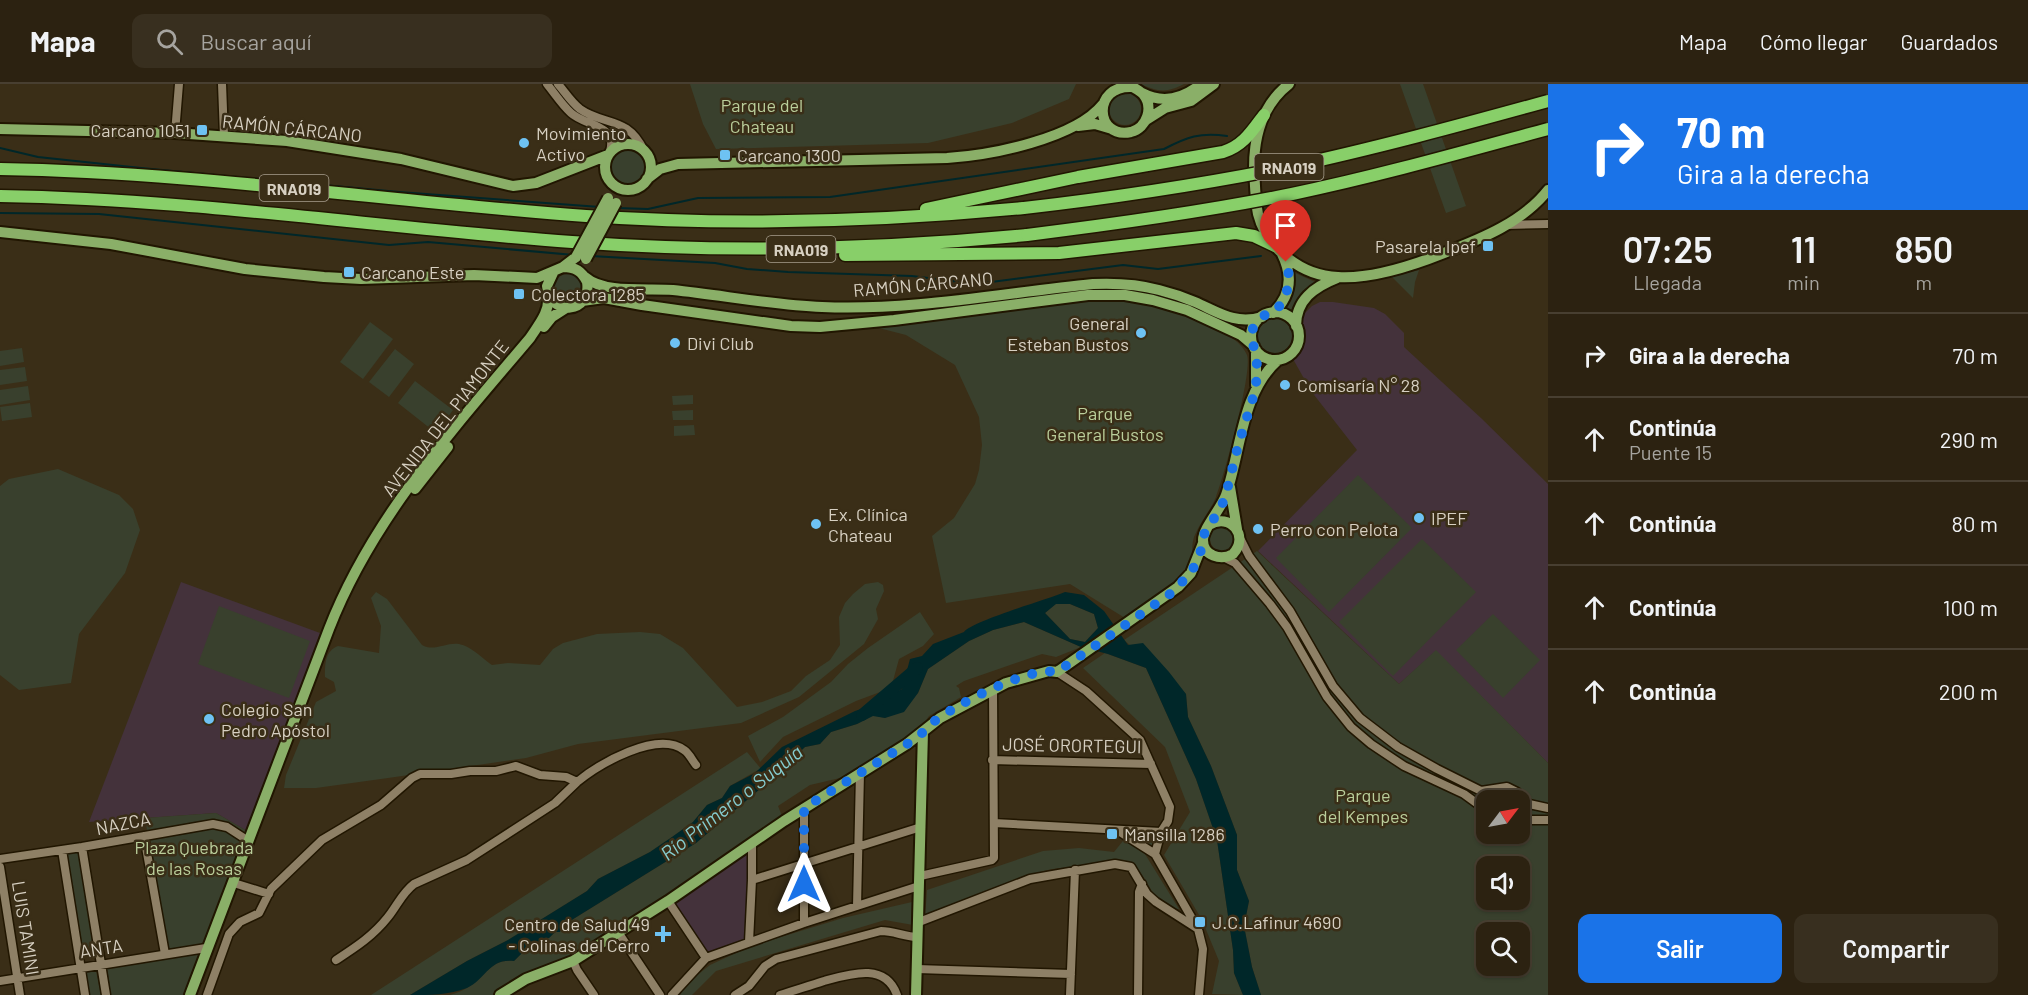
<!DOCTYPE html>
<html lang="es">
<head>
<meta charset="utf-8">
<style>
  body { margin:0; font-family:Barlow,sans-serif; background:#382f1f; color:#f1f3f6; height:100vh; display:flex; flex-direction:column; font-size:22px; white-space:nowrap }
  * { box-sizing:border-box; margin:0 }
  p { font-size:20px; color:#a6a49f }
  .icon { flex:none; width:33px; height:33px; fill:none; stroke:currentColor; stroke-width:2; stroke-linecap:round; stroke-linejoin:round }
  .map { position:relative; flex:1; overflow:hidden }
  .details { display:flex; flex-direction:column; background:#2c2211; width:480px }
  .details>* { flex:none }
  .top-card { background:#1a73e8; color:#fff; overflow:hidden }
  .needle { width:39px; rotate:58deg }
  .controls { position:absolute; left:1476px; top:706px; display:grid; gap:12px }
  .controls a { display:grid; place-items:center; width:54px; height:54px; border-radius:12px; background:#2c2211; box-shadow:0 2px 4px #0004,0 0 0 2px #483f31; font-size:30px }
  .pin { position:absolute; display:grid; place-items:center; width:51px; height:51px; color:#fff; margin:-62px -26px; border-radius:50% 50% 50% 0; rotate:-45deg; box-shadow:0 0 6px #0007 }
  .pin .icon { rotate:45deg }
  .me { position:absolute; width:66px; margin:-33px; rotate:0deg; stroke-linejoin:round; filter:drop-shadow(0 0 4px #0008) }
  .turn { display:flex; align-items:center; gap:21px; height:126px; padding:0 30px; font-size:27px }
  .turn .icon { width:78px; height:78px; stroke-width:2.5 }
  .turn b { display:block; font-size:42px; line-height:51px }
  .eta { display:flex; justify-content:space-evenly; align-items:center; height:102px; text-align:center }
  .eta b { font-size:36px; font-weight:600; line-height:42px }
  .primary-button { display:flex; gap:12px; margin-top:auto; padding:12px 30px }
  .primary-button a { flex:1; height:69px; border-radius:12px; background:#1a73e8; color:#fff; font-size:24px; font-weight:600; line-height:69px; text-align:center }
  .primary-button a+a { background:#382f1f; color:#f1f3f6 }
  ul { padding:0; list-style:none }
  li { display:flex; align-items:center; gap:18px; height:84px; padding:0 30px; border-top:2px solid #483f31 }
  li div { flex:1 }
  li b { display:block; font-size:22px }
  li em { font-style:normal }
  header { display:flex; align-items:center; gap:36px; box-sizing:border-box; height:84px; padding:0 30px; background:#2c2211; border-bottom:2px solid #483f31 }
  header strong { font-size:28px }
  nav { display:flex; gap:33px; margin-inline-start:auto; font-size:21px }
  .search { width:420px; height:54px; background:#382f1f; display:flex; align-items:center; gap:15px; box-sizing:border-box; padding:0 21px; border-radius:12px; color:#a6a49f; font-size:22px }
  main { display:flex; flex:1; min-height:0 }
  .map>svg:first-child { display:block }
  .education { fill:#44323b }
  .green { fill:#39402d; fill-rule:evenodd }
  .water { fill:#002729; fill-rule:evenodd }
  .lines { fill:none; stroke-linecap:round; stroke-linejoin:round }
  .stream { stroke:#002729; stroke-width:2 }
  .river { stroke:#002729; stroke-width:12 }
  .minor-casing { stroke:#211601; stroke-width:11 }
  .major-casing { stroke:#211601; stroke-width:14 }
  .highway-casing { stroke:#211601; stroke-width:15 }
  .minor { stroke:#8e8066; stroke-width:8 }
  .major { stroke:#8aaf68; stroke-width:10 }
  .highway { stroke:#88cf69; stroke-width:12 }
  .major-bridge-casing { stroke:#211601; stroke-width:14; stroke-linecap:butt }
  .highway-bridge-casing { stroke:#211601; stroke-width:15; stroke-linecap:butt }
  .major-bridge { stroke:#8aaf68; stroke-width:10 }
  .highway-bridge { stroke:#88cf69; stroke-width:12 }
  .route { stroke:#1a73e8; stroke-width:10; stroke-dasharray:0 18 }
  .poi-dot { fill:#6ec2f3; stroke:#3a2e17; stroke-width:2 }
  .labels { text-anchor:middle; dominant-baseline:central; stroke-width:5; stroke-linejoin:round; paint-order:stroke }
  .shield { fill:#3a2e17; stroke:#a89f8f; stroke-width:1.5 }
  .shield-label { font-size:16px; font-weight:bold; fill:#d7d0c2 }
  .park-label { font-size:18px; fill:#bace9b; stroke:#3a2e17 }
  .street-label { font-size:18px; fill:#d7d0c2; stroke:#3a2e17 }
  .poi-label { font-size:18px; fill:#d7d0c2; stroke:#3a2e17; text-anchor:start }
  .water-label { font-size:20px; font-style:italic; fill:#85cdd0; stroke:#3a2e17 }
</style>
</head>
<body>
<header>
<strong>Mapa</strong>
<div class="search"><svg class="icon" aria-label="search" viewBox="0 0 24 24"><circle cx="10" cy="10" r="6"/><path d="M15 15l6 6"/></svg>Buscar aquí</div>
<nav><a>Mapa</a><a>Cómo llegar</a><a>Guardados</a></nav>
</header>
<main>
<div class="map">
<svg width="1548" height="911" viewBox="0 0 1548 911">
  <rect width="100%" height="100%" fill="#3a2e17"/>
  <path class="education" d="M 1320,218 L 1333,218 L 1374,224 L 1385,230 L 1404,249 L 1404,263 L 1481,334 L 1548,400 L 1548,679 L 1436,567 L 1399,600 L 1258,467 L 1357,366 L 1311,307 L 1293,275 L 1301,269 L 1301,239 L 1305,229 L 1312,222 Z
    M 181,498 L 320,549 L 247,747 L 216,729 L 89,738 Z
    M 749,767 L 745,851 L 747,857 L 708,870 L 674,818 Z"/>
  <path class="green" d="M 690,0 L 1076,0 L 1069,15 L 1012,39 L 928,59 L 716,65 L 703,40 Z
    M 1141,0 L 1184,0 C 1167,9 1158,8 1141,0 Z
    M 1400,0 L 1423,0 L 1466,122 L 1446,129 Z
    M1109 25a16 16 0 1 1 32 0a16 16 0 1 1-32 0Z
    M 602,36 L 617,44 L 632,56 L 616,57 L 609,44 Z
    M609 83a18 18 0 1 1 36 0a18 18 0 1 1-36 0Z
    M 1419,186 L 1415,198 L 1413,214 L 1392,193 Z
    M 1295,189 L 1315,198 L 1302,209 L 1290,228 L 1284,226 L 1293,208 Z
    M554 204a14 14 0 1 1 28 0a14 14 0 1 1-28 0Z
    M 1094,214 C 1109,214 1125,214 1140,216 C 1164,221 1238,245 1247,271 C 1253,287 1224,393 1216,413 C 1210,427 1200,438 1194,453 C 1190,465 1195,477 1187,488 C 1171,507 1145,520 1125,534 L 1070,500 L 946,519 L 932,452 L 954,434 L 975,400 L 979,386 L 982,361 L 979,333 L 955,281 L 906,251 L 871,242 Z
    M1258 252a17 17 0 1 1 34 0a17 17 0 1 1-34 0Z
    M 370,238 L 393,255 L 363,295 L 340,278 Z
    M 22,264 L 24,278 L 0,282 L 0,267 Z
    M 395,265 L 414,280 L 389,313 L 369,298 Z
    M 25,283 L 27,297 L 0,301 L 0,286 Z
    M 415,297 L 453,326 L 436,349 L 398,319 Z
    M 28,302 L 30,316 L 0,321 L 0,306 Z
    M 693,311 L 693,320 L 673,321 L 672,312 Z
    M 30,319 L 32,333 L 2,337 L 0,323 Z
    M 693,326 L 693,336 L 673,336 L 672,327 Z
    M 694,341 L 695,351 L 674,352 L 674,342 Z
    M 58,385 L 119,411 L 133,425 L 140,446 L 125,489 L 79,550 L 71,599 L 19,606 L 0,591 L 0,402 L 9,395 Z
    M 1358,391 L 1412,444 L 1329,528 L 1276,474 Z
    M1210 455a12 12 0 1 1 24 0a12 12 0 1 1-24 0Z
    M 1422,455 L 1476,508 L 1393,592 L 1339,538 Z
    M 1257,467 L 1399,600 L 1436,566 L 1548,679 L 1548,911 L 1261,911 L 1252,883 L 1244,842 L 1249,817 L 1237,786 L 1237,751 L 1211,682 L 1188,633 L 1186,610 L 1124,556 ZM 1486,717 L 1520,717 L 1520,750 L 1486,750 ZM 1486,783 L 1520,783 L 1520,816 L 1486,816 ZM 1486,849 L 1520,849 L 1520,882 L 1486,882 Z
    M 878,498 L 883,501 L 884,507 L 876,525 L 878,535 L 864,560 L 799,613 L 741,639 L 578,660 L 526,674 L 388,694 L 316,704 L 284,704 L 286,691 L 316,618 L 336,607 L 334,598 L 325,593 C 325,580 325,567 338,562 L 379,569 L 381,542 L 371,514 L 376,508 L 387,515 L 422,561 C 434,568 446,558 459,560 C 471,562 483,575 492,581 L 508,579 L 540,581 L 553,565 L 563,559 L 597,550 L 640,548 L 660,550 L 683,564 L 737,623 L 762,618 L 791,607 L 806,592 L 830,576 L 840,561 L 839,533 L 845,519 L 853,510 L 865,500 Z
    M 1055,520 L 1070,520 L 1094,530 L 1098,544 L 1085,558 L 1070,555 L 1045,529 Z
    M 219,522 L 310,557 L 289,614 L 198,580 Z
    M 920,528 L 934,550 L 923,562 L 899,575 L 891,604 L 856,617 L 783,653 L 760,678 L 748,652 L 783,633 L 831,598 L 848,580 L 868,564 Z
    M 1493,530 L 1540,576 L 1503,614 L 1456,566 Z
    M 1024,538 L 1081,563 L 1056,573 L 1042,570 L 964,597 L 956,602 L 959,604 L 961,613 L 929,632 L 918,648 L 904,658 L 840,694 L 810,701 L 778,722 L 784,737 L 573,877 L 500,911 L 450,911 C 456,909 463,907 468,903 C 486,893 490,874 514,877 L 525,866 L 537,861 L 541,855 L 549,854 L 562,842 L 696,759 L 765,701 L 758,686 L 730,702 L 722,714 L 707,721 L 693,738 L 672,753 L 650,768 L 598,795 L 587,807 L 508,856 L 467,877 L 410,911 L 371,911 L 747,668 L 762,686 L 768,698 L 805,663 L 820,660 L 831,648 L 857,640 L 873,631 L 885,634 L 918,609 L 928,585 L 969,557 L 993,546 Z
    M 1105,569 L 1146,584 L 1196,695 L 1217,756 L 1233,866 L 1234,889 L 1243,911 L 1212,910 L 1219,877 L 1202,836 L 1164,771 L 1190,728 L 1165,663 L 1083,584 Z
    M 216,729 L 247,747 L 205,861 L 167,865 L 145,734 Z
    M 1125,749 L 1158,751 L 1150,766 Z
    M 1127,752 L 1140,762 L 1179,825 C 1150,824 1150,790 1131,781 C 1120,775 1105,779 1094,781 C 1077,783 1057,783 1040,788 C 1000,799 963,817 925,834 L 927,806 L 1043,767 L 1079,764 L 1114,768 Z
    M 79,766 L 95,870 L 84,872 L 67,767 Z
    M 912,818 L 913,841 L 885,836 L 716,887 L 692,911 L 680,911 L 686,900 L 710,881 L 751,862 L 843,834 Z
    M 201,866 L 187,911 L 111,911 L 107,883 Z
    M 96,887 L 101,911 L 89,911 L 85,889 Z"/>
  <path class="water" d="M 1065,508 L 1084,511 L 1104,527 L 1128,561 L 1143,559 L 1169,588 L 1186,610 L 1188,633 L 1211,682 L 1237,751 L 1237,786 L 1249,817 L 1244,842 L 1252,883 L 1261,911 L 1243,911 L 1234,889 L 1233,866 L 1217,756 L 1196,695 L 1146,584 L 1108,570 L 1081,563 L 1024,538 L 993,546 L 969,557 L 928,585 L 918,609 L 904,628 L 885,634 L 873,632 L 857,640 L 831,648 L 820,660 L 805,663 L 768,698 L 696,759 L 562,842 L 560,848 L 555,848 L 549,854 L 541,855 L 537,861 L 525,866 L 514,877 C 489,874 486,895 467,904 C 449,911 430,911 410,911 L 467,877 L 508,856 L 587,807 L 598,795 L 650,768 L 672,753 L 693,738 L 707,721 L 722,714 L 730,702 L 755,689 L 782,663 L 855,627 L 873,621 L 902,605 L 910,575 L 922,572 L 933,560 L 964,548 C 972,537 1046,516 1065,508 ZM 1056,520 L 1070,520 L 1094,530 L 1098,544 L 1085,558 L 1070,555 L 1045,529 Z"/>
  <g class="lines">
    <path class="stream" d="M 0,64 L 38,73 L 141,84 L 399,108 L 600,123
      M 617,124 L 648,125 L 698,114 L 830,113 L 1164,65 C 1187,53 1200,48 1227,52
      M 0,129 L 99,130 L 389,161 L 428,158 L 574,171
      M 591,172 L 715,179 L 747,185 L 788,188 L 912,192 L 976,200 L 1123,181 L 1158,185 L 1261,172"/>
    <path class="river" d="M 862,631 L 917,584"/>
    <defs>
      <path id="minor" d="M 222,0 L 224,52
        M 547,0 C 555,10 562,21 571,29 C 585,42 618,41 610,67
        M 558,0 C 565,8 571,18 580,25 C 604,42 628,32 644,67
        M 175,49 L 179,0
        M 1507,141 L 1548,140
        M 1240,454 L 1249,472 L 1290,527 L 1333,602 L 1360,634 L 1398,663 L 1437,685 L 1481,707 L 1507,703 L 1517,708 L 1529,720 L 1548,724
        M 1225,474 L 1235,479 L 1270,520 L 1287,543 L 1327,613 L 1351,643 L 1371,660 L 1404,682 L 1464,710 L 1486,726
        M 1057,588 L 1086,607 L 1140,656 L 1170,723 L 1168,737 L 1161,748 L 1155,770
        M 992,676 L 1151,680
        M 1487,717 L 1491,709 L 1496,705
        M 1520,733 L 1523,723 L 1521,713
        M 1520,736 L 1548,736
        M 994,739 L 1161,748
        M 1117,746 L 1155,770 L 1198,845 L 1203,865 L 1199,911
        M 144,752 L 165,870
        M 82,763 L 106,911
        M 62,766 L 85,911
        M 0,775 L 82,763 L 213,740 L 227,743 L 247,756
        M 0,783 L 20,911
        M 920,792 L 992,776 L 994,774 L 993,605
        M 752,796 L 921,743
        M 237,800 L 269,810
        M 668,817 L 706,874
        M 857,822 L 860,689
        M 919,838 L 1030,795 L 1115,780 L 1131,783 L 1147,810 L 1156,818 L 1198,845
        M 804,839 L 804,724
        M 618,848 L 660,911
        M 749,858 L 752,796 L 752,759
        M 336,876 C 356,863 373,852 388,833 C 397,822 402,809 414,800 L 467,776 L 555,719 L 577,698
        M 573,877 L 577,886 L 594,911
        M 917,885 L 1071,890
        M 0,897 L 206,864
        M 207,911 L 229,850 L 240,838 L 259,829 L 271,805 L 322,756 L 381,721 L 412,694 L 420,690 L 451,690 L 470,687 L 496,687 L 516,682 L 540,691 L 566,693 L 577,698 C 599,680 657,646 684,666 C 689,669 692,676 696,681
        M 672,911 L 706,874 L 804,839 L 919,802
        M 735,911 L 749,902 L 765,882 L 776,875 L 881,847 C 894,847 905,853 918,853
        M 780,911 C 795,906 809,902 824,897 C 850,890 885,878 897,911
        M 1070,911 L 1075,786
        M 1138,911 L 1139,808 L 1142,800"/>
      <path id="major" d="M 1127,0 C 1133,3 1139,6 1143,10 C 1154,23 1147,44 1131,48 C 1095,56 1091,0 1133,3
        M 1289,0 C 1262,21 1254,51 1254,84 C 1255,99 1255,115 1258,130 C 1267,165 1302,192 1338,193 C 1371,195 1414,181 1444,169 C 1481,155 1523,138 1548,106
        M 1142,9 C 1163,20 1184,14 1201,0
        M 1146,36 L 1165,24 L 1191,17 L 1214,0
        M 1078,42 L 1095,40 L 1112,45
        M 0,45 L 175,49 L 287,57 L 401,75 L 513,102 L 536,99 L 608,71
        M605 83a23 23 0 1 1 46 0a23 23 0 1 1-46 0Z
        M 647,95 L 660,85 L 678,80 L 947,74 C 991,71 1075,55 1103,20
        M 0,148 L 111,160 L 245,185 L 324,193 L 361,195 L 474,191 L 537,194 L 563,183 L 576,173
        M 553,189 L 547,202 C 550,234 592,229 587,198 C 582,187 575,183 563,183
        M 585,193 C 604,210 647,204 673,206 C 722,211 771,221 822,223 C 912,227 1003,209 1093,200 C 1115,199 1137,200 1159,206 C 1171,209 1183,213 1195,218 C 1218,228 1235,241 1262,233
        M 582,217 L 604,214 L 642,221 L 791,242 L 820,243 L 894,236 L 1088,211 L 1125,211 L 1153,216 L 1187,226 L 1241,251 L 1254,262
        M1251 252a24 24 0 1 1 48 0a24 24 0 1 1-48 0Z
        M 1273,229 C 1291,212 1293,192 1282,170
        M 1296,242 C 1296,216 1314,203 1337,194
        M 544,243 L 552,233 L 566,224
        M 1256,266 L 1256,301
        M 1230,403 L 1237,445
        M 415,405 L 448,363
        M 1209,441 C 1230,428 1250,452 1233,470 C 1221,477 1203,472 1203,456 C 1203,444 1221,425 1226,411 C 1241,367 1241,309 1278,276
        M 190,911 L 329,545 C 372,434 454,344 530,254 C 539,240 550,228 548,211
        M 500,911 L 526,895 L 573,877 L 668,817 L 784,737 L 907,660 L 940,634 L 1006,599 L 1049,587 L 1057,588 L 1178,503 L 1191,489 L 1203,459
        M 916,911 L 923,648"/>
      <path id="highway" d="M 0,85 C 196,88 390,118 586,132 C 733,142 878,138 1024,124
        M 0,112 C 192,115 381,144 572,158 C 724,169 875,166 1027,151
        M 926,125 L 1078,93 L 1223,68 C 1243,62 1252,47 1264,31
        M 845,171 L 1059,169 L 1236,149 L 1254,152 L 1275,162"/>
    </defs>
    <use href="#minor" class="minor-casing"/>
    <use href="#major" class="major-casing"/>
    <use href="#highway" class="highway-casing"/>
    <use href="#minor" class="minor"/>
    <use href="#major" class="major"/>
    <use href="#highway" class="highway"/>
    <defs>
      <path id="major-bridge" d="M 576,173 L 608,114
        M 586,175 L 616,119"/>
      <path id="highway-bridge" d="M 1024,124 C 1111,114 1198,101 1284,84 C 1373,65 1461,41 1548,17
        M 1027,151 C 1116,140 1204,128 1292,110 C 1378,92 1463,68 1548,45"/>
    </defs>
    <use href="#major-bridge" class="major-bridge-casing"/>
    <use href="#highway-bridge" class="highway-bridge-casing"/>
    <use href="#major-bridge" class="major-bridge"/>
    <use href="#highway-bridge" class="highway-bridge"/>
  </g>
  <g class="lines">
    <path class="route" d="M 804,800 L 804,724 L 907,660 C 912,657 918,653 922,649 C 926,646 928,642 932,639 C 955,621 1029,582 1057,588 L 1170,510 L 1191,489 L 1200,470 L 1205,447 L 1218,429 L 1225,414 L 1238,362 L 1256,304 L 1257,274 L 1252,257 L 1252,246 L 1258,237 L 1265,231 L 1273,229 L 1284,217 L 1290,196 L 1286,178"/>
  </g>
  <g class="poi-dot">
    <rect x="196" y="40" width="12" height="12" rx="3"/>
    <circle cx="524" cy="59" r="6"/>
    <rect x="719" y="65" width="12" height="12" rx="3"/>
    <rect x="1482" y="156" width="12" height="12" rx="3"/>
    <rect x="343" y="182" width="12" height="12" rx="3"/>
    <rect x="513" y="204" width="12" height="12" rx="3"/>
    <circle cx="1141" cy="249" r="6"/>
    <circle cx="675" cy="259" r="6"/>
    <circle cx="1285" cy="301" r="6"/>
    <circle cx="1419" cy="434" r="6"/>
    <circle cx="816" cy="440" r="6"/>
    <circle cx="1258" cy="445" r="6"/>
    <circle cx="209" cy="635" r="6"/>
    <rect x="1106" y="744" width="12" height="12" rx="3"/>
    <rect x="1194" y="832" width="12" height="12" rx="3"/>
    <path d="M660 841h6v6h6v6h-6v6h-6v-6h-6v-6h6z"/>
  </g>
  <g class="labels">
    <g class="shield">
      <rect x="1254.5" y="70" width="69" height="26" rx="4.5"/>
      <rect x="259.5" y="91" width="69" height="26" rx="4.5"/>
      <rect x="766.5" y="152" width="69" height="26" rx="4.5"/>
    </g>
    <g class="shield-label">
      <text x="1289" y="83">RNA019</text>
      <text x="294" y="104">RNA019</text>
      <text x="801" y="165">RNA019</text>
    </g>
    <g class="park-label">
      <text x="762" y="21">Parque del<tspan x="762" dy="21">Chateau</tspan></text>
      <text x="1105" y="329">Parque<tspan x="1105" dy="21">General Bustos</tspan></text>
      <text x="1363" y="711">Parque<tspan x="1363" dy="21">del Kempes</tspan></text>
      <text x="194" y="763">Plaza Quebrada<tspan x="194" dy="21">de las Rosas</tspan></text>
    </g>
    <g class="street-label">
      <text transform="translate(292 44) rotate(6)">RAMÓN CÁRCANO</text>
      <text transform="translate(923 200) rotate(-5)">RAMÓN CÁRCANO</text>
      <text transform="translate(445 334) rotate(-52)">AVENIDA DEL PIAMONTE</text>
      <text transform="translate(1072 661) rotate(1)">JOSÉ ORORTEGUI</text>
      <text transform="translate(123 739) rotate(-11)">NAZCA</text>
      <text transform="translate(26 844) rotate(81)">LUIS TAMINI</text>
      <text transform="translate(101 864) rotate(-9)">ANTA</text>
    </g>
    <g class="poi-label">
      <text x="190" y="46" text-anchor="end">Carcano 1051</text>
      <text x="536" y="49">Movimiento<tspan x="536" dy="21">Activo</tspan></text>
      <text x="737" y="71">Carcano 1300</text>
      <text x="1476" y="162" text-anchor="end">Pasarela Ipef</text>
      <text x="361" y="188">Carcano Este</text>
      <text x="531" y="210">Colectora 1285</text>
      <text x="1129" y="239" text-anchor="end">General<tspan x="1129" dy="21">Esteban Bustos</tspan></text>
      <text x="687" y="259">Divi Club</text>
      <text x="1297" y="301">Comisaría N° 28</text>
      <text x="828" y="430">Ex. Clínica<tspan x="828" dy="21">Chateau</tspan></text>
      <text x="1431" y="434">IPEF</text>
      <text x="1270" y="445">Perro con Pelota</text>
      <text x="221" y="625">Colegio San<tspan x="221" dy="21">Pedro Apóstol</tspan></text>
      <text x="1124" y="750">Mansilla 1286</text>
      <text x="1212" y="838">J.C.Lafinur 4690</text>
      <text x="650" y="840" text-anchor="end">Centro de Salud 49<tspan x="650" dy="21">- Colinas del Cerro</tspan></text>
    </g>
    <g class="water-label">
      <text transform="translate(731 718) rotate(-38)">Río Primero o Suquía</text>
    </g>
  </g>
</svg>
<div class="controls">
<a><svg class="needle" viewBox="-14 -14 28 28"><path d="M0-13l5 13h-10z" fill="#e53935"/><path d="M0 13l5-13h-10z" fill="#a6a49f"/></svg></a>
<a><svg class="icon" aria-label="sound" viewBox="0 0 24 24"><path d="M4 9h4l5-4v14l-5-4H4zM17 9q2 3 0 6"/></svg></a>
<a><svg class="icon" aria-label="search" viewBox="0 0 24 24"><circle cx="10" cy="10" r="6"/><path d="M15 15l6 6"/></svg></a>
</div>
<div class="pin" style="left:1286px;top:178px;background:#d93025"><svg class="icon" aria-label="arrive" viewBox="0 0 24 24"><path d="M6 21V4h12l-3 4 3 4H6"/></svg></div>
<svg class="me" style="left:804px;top:800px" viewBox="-20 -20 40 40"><path d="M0-17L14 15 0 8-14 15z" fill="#1a73e8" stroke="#fff" stroke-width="4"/></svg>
</div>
<section class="details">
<div class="top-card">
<div class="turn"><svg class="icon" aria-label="right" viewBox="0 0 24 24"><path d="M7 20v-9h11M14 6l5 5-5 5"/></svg><div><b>70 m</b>Gira a la derecha</div></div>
</div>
<div class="eta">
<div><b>07:25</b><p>Llegada</p></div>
<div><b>11</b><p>min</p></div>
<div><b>850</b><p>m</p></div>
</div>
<ul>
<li><svg class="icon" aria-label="right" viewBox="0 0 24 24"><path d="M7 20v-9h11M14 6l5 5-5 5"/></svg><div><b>Gira a la derecha</b></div><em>70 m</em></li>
<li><svg class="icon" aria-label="ahead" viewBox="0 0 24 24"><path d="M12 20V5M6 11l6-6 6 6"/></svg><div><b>Continúa</b><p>Puente 15</p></div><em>290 m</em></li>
<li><svg class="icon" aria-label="ahead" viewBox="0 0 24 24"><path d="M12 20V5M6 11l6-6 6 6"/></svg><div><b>Continúa</b></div><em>80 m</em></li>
<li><svg class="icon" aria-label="ahead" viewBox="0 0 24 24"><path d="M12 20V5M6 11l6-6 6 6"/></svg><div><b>Continúa</b></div><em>100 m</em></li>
<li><svg class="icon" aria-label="ahead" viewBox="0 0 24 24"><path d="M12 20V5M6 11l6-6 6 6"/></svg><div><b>Continúa</b></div><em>200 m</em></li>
</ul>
<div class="primary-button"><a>Salir</a><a>Compartir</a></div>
</section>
</main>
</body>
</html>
